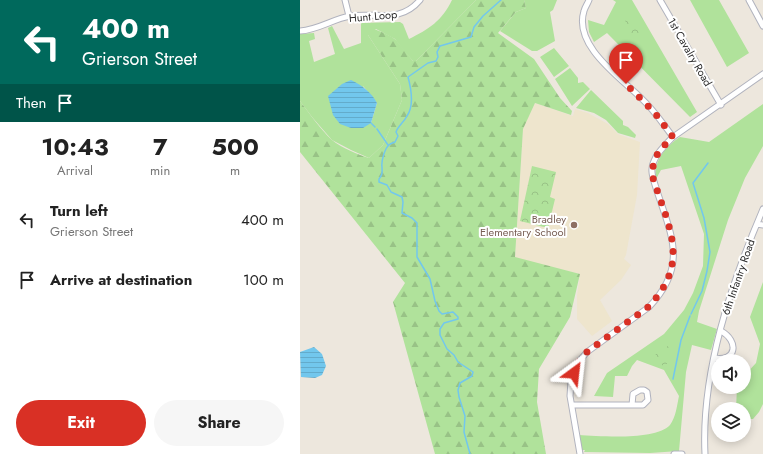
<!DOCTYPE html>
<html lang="en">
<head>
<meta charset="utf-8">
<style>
  body { margin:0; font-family:Jost,sans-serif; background:#f6f6f6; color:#222; height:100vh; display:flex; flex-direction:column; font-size:15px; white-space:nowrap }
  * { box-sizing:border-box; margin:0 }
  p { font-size:13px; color:#767676 }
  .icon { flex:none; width:22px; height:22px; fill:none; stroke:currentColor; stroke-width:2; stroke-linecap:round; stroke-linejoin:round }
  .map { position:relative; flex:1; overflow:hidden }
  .drawer { display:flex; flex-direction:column; background:#fff; width:300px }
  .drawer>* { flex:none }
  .banner { background:#00695c; color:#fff; overflow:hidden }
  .controls { position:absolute; left:411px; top:354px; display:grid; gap:8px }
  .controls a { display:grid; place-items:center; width:40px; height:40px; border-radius:50%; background:#fff; box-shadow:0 2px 10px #0003; font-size:20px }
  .pin { position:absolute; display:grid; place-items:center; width:34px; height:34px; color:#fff; margin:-41px -17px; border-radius:50% 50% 50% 0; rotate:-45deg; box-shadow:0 0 4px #0007 }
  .pin .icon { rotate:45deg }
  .me { position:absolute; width:44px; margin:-22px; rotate:30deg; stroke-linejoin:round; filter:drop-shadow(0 0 3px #0008) }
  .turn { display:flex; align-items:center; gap:14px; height:84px; padding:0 16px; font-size:18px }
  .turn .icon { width:52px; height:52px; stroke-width:2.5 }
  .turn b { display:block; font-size:28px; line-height:34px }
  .then { display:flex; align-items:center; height:38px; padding:0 16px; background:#0003; gap:8px; font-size:15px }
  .eta { display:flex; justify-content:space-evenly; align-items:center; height:68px; text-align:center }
  .eta b { font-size:24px; font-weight:700; line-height:28px }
  .button { display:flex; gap:8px; margin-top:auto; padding:8px 16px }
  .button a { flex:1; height:46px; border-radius:24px; background:#d93025; color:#fff; font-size:16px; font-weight:700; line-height:46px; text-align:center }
  .button a+a { background:#f6f6f6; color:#222 }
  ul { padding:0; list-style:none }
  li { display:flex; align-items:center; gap:12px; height:60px; padding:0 16px }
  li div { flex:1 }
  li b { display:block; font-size:15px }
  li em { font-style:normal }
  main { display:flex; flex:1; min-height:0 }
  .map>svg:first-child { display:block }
  .education { fill:#eee5cd }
  .grass { fill:#b0e29b; fill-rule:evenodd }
  .forest { fill:url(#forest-firs) }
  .park { fill:url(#park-crowns) }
  .water { fill:url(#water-rules) }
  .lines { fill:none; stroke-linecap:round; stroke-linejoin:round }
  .stream { stroke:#72c7ed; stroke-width:1.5 }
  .street-casing { stroke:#b1b3be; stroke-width:7 }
  .street { stroke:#fff; stroke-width:5 }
  .route { stroke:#d93025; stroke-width:7; stroke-dasharray:0 12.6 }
  .education-dot { fill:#8d6e63; stroke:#fff; stroke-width:1.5 }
  .labels { text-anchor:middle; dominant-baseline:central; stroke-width:4; stroke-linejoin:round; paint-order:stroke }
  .street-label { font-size:11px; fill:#2b2b2b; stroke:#fff }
  .education-label { font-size:11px; fill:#785e54; stroke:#fff; text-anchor:end }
</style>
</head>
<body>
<main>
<section class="drawer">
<div class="banner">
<div class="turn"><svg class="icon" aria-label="left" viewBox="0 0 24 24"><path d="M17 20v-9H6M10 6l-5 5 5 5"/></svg><div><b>400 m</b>Grierson Street</div></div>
<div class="then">Then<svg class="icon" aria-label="arrive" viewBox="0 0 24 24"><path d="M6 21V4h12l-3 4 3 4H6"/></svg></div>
</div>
<div class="eta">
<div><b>10:43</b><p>Arrival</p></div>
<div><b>7</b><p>min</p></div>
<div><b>500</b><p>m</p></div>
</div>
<ul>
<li><svg class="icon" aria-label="left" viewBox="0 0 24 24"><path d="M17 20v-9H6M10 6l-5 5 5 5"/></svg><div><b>Turn left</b><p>Grierson Street</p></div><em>400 m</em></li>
<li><svg class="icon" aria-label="arrive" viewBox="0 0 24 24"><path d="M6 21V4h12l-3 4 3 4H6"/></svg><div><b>Arrive at destination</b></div><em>100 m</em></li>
</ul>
<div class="button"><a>Exit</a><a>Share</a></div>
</section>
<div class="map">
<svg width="463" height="454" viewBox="0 0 463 454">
  <defs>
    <pattern id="forest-firs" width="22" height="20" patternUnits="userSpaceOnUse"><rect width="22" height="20" fill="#b0e29b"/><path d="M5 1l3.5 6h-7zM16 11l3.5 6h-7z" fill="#98c286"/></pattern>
    <pattern id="park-crowns" width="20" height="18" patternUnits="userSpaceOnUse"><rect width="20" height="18" fill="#b0e29b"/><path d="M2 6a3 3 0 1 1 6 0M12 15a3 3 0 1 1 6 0" fill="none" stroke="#98c286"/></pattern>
    <pattern id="water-rules" width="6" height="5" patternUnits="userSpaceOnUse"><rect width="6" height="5" fill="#72c7ed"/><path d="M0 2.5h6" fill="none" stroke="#63abcb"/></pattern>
  </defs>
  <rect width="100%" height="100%" fill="#ede7dd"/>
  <path class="education" d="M 235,103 L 273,116 L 275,109 L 288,113 L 308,124 L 318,134 L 340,142 L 337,195 L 326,255 L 324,259 L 331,265 L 321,280 L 300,300 L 312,321 L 292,336 L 277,319 L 277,296 L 280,274 L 215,258 L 223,128 Z"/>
  <path class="grass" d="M 152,0 L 176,0 L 116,61 L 113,61 L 104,51 L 95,39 L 76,29 L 68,35 L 100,84 L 102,100 L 83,145 L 69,158 L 51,150 L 32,140 L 12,117 L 0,101 L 0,34 L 14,33 L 15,39 L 9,41 L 14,62 L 35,54 L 28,28 L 32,26 L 44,49 L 61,43 L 61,23 L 100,22 L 103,24 L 109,39 C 129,29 142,21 152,0 ZM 63,86 L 77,103 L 71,123 Z
    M 224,0 L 257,0 L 253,10 L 250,12 L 255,41 L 237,51 L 232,51 L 200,31 L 216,12 L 226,8 Z
    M 313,0 L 332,0 L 397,112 L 390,117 L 307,33 L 294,42 L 289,32 L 288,20 L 304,25 L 316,2 Z
    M 390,0 L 419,0 L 449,53 L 427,67 Z
    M 254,48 L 269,66 L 254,77 L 240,57 Z
    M 270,68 L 278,78 L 278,83 L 283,82 L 290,89 L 272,106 L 255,79 Z
    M 291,90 L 323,121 L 323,125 L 328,127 L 336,135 L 335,138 L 318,133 L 306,120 L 294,113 L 276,108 Z
    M 463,104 L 463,146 L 445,178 L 428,220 L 399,311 L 397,322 L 417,329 L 411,350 L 392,345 L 386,372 L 379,451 L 350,453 L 284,452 L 285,450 L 282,450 L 279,435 C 300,436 355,441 370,425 C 376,417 377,405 379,396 L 364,370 L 337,360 L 332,366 L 327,376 L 315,376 L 313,397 L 294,396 L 307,373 L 364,334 L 384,310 L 393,293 L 403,266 L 404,234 L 381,166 L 361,170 L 356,179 C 353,161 366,146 380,137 L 409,142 Z
    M 463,282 L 463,404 L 459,412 L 453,419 L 444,419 L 444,409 L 436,409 L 437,387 L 444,387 L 444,376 L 456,363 L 460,344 L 450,317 Z"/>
  <path class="forest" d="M 176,0 L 224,0 L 226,8 L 216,12 L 198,33 L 234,59 L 260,98 L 272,111 L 271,115 L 235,103 L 223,129 L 215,257 L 280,274 L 270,317 L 239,369 L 237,402 L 246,454 L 135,454 L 93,302 L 105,283 L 0,152 L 0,101 C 10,114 20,129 32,140 C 42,148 57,154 69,158 L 83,145 L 102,100 L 100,84 L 68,35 L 67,31 L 70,28 C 76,29 92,36 96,40 C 102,47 107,54 113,61 L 116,61 Z"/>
  <path class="park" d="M 338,17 L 343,34 L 330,37 L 325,20 Z
    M 232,166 L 256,172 L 250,197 L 255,199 L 248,228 L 220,221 Z
    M 367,346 L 369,347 L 369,358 L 366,366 L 357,364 L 355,361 L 353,361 C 355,352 360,350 367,346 Z"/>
  <path class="water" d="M 51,80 C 63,86 71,92 77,103 L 71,123 L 63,128 L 51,128 L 40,124 L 33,115 L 28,96 L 42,84 Z
    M 14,347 L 22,354 L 26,366 L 22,375 L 15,378 L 1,377 L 0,352 Z"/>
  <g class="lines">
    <path class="stream" d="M 71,123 L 75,127
      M 77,129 L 88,145
      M 391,314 L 402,291 L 407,271 L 410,252 L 404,218 L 393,183 L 408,163
      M 373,379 L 381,340 L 390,316
      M 170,454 L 164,432 L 165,416 L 159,397 L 158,390 L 160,383 L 172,376 L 173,372 L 158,362 L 154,355 L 147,349 L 140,335 L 140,329 L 144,323 L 158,319 L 158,317 L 153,312 L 142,314 L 139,311 L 135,301 L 130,279 L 117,257 L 117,223 L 112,218 L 102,213 L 103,202 L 102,197 L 91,192 L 87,185 L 79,182 L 79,179 C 83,174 82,172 82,167 C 81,161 85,148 89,145 C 91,143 93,143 95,142 L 98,136 L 96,132 C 98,126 104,122 107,116 C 114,106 111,88 108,77 L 128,63 L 136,61 L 138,57 L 137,52 L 140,46 L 171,37 L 174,27 L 183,16 L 201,0"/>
    <defs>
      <path id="street" d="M 45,0 L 49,16
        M 289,0 C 288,3 285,7 284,11 C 273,46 321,78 342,99 C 354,110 363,124 373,137
        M 360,0 L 421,105
        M 449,0 L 463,26
        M 0,31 C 18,30 33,19 50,16 C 76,12 100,24 120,0
        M 457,224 L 463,225
        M 414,358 C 437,362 439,341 421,331
        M 340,390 L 344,390 L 347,392 L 348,400 L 343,405 L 332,405 L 333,394 Z
        M 272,405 L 332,405
        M 280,454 L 270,396 L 271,381 L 276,365 L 287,352 L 349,307 C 388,266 372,237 357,191 C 354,181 349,170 354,161 C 358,151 366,144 373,137 L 463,74
        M 374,454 L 382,454
        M 405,454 C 401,372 431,284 463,209"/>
    </defs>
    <use href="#street" class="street-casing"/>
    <use href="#street" class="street"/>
  </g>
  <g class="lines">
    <path class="route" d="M 274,373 L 276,365 L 287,352 L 348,307 C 391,263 369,228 353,178 C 351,158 359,150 373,137 L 354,112 L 326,84"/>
  </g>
  <circle class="education-dot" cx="274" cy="225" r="4"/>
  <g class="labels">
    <g class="street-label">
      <text transform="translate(73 16) rotate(-5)">Hunt Loop</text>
      <text transform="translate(390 52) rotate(60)">1st Cavalry Road</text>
      <text transform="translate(438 277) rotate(-71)">6th Infantry Road</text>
    </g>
    <g class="education-label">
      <text x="266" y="219">Bradley<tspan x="266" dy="13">Elementary School</tspan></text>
    </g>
  </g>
</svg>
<div class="controls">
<a><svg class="icon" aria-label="sound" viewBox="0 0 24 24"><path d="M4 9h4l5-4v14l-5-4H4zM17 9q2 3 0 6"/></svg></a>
<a><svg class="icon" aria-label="layers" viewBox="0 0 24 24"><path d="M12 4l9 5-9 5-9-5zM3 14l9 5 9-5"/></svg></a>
</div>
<div class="pin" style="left:326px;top:84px;background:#d93025"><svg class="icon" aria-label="arrive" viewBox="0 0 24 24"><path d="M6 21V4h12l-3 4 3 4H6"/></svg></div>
<svg class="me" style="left:274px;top:373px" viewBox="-20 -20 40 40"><path d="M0-17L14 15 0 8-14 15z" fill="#d93025" stroke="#fff" stroke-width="4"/></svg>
</div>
</main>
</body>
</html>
